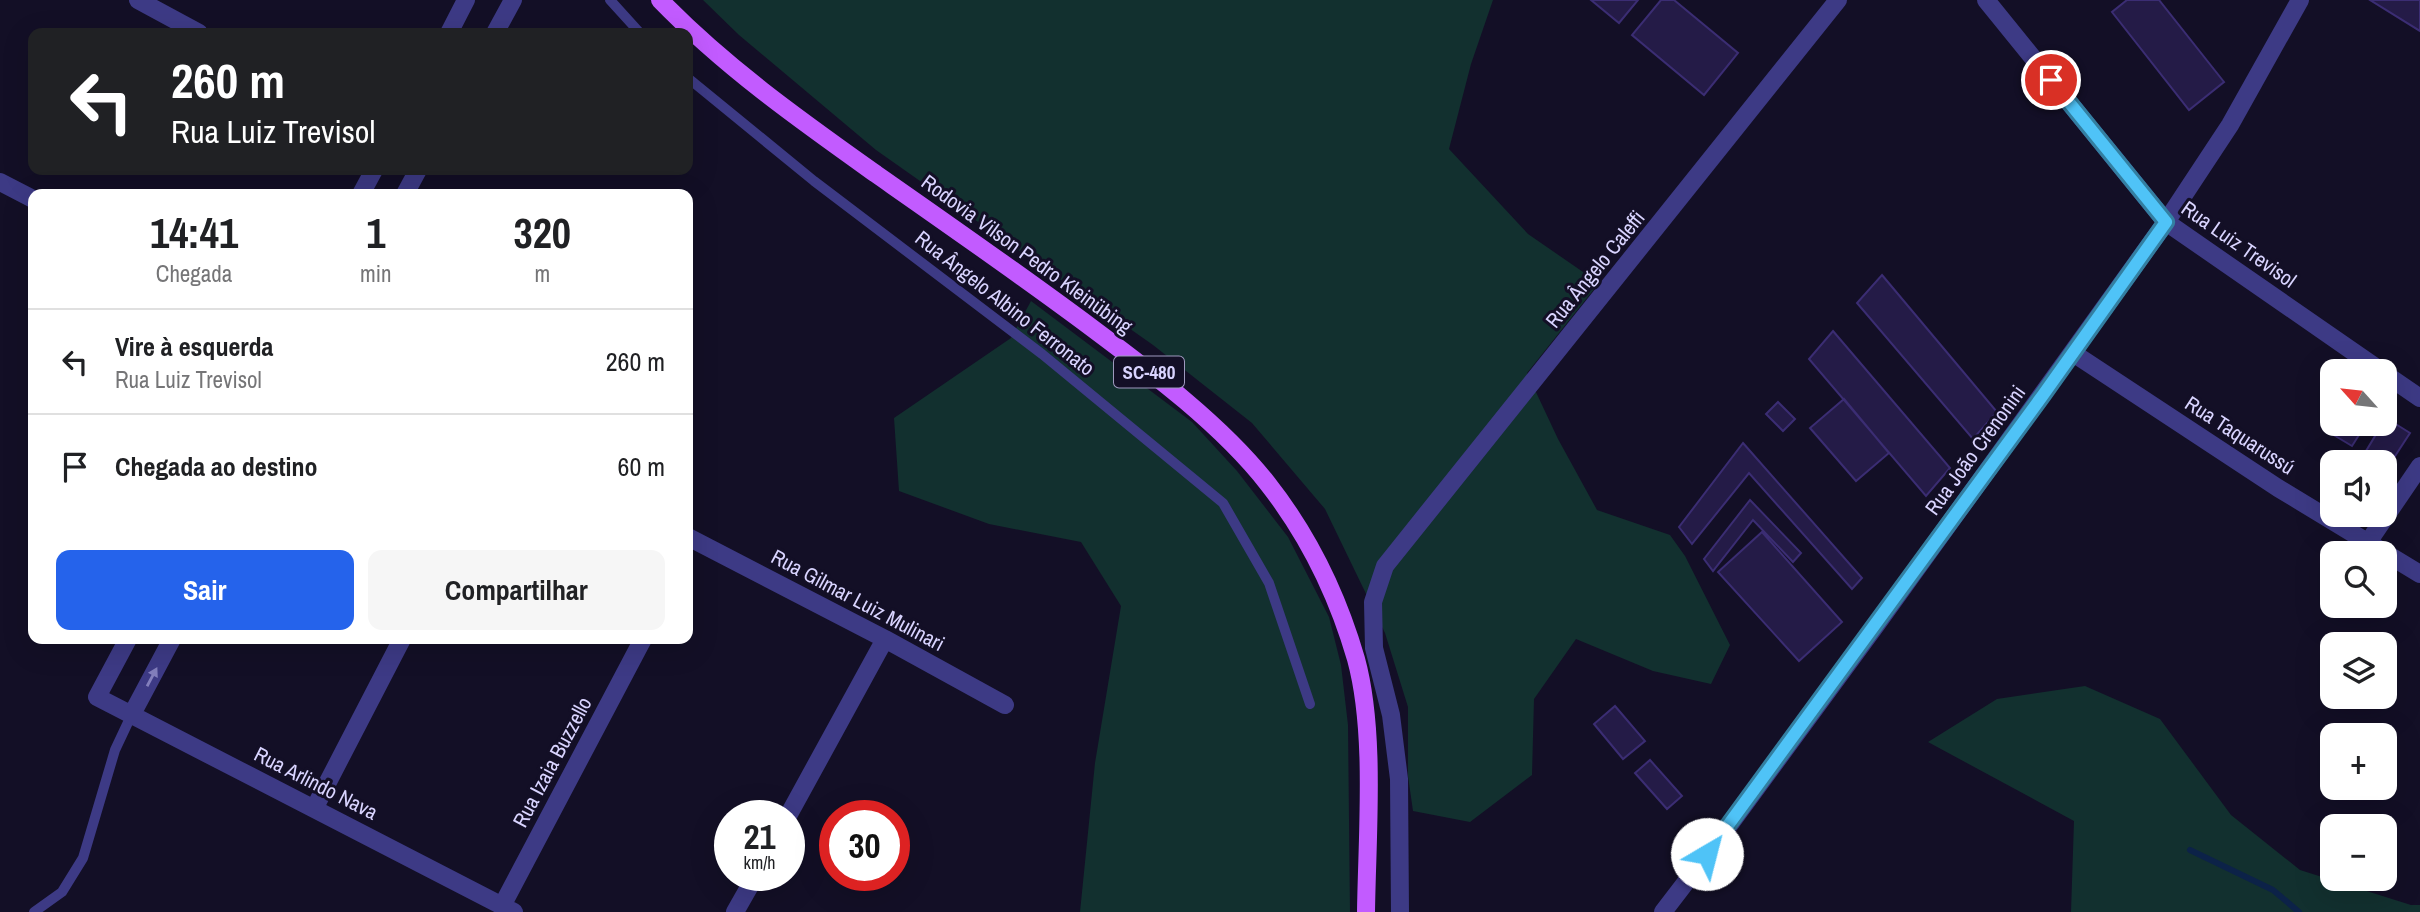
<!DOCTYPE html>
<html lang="pt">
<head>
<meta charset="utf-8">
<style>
  body { margin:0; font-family:"Archivo Narrow",sans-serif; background:#f6f6f6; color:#202124; height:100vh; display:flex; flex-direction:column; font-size:26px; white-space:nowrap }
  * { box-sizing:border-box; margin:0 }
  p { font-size:23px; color:#757577 }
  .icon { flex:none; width:38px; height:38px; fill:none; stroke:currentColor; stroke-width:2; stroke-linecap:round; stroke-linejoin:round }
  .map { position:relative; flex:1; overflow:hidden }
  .side { position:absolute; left:28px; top:189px; width:665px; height:455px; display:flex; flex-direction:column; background:#fff; border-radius:14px; box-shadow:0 7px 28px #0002 }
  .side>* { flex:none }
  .banner { position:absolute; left:28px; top:28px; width:665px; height:147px; border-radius:14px; box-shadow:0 7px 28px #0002; background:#202124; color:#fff; overflow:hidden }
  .needle { width:46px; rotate:297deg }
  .tools { position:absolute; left:2320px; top:359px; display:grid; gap:14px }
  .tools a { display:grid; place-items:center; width:77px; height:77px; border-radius:14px; background:#fff; box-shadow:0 7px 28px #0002; font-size:35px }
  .speed { position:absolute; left:714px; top:800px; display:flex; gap:14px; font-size:35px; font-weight:700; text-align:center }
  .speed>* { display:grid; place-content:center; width:91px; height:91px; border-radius:50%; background:#fff; box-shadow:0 7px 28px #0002; line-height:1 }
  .speed small { font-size:18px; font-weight:400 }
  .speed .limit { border:10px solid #d22; background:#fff; color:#111 }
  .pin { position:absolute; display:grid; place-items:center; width:60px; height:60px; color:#fff; margin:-30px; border:4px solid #fff; border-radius:50%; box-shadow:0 2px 7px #0007 }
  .me { position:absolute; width:77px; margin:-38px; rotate:37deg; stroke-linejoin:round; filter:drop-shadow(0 0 5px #0008) }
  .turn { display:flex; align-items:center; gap:24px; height:147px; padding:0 28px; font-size:32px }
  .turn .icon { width:91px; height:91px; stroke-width:2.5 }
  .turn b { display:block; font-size:49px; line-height:60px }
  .eta { display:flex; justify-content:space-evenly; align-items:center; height:119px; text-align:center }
  .eta b { font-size:42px; font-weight:700; line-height:49px }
  .cta { display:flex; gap:14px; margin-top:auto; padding:14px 28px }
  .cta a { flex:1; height:80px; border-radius:14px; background:#2563eb; color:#fff; font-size:28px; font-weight:700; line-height:80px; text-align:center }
  .cta a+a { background:#f6f6f6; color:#202124 }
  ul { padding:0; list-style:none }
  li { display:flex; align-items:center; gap:21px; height:105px; padding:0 28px; border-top:2px solid #e0e0e0 }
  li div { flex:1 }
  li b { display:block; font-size:26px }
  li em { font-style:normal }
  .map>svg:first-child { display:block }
  .green { fill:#12302f }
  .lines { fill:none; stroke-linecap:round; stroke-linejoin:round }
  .stream { stroke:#0c2248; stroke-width:6 }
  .building { fill:#241b47; stroke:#3b2d73; stroke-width:2 }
  .service { stroke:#3d3a85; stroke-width:10 }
  .minor { stroke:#3d3a85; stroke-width:18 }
  .primary { stroke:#c25bff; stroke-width:18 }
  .oneway { fill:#837fbc }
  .route-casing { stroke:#337fa1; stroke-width:18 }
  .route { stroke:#4fc3f7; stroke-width:12 }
  .labels { text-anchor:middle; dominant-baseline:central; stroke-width:6; stroke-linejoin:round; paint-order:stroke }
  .shield { fill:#130f26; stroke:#9e99be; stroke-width:2 }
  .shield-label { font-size:19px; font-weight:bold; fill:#d9d4ff }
  .street-label { font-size:21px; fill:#d9d4ff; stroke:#130f26 }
</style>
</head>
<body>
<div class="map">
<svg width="2420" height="912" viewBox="0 0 2420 912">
  <rect width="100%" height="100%" fill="#130f26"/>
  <path class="green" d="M 703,0 L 1493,0 L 1471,64 L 1449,149 L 1528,234 L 1599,283 L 1527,373 L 1558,439 L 1597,510 L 1670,535 L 1685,556 L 1730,645 L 1711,684 L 1653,671 L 1576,639 L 1534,699 L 1532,775 L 1470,822 L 1413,811 L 1408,776 L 1408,707 L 1385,633 L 1325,509 L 1252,423 L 1153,345 L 876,150 L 739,35 Z
    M 1031,301 L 1192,422 L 1237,471 L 1288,537 L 1329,617 L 1341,665 L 1348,725 L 1350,912 L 1080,912 L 1095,763 L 1121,606 L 1081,542 L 989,524 L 899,491 L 894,418 L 1011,338 Z
    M 2085,686 L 2160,719 L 2231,815 L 2300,870 L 2411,905 L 2420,905 L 2420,912 L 2071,912 L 2074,821 L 1928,742 L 1997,699 Z"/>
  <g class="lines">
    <path class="stream" d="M 2190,850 L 2273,890 L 2299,912"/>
  </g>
  <path class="building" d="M 1591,0 L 1638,0 L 1619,23 Z
    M 1661,0 L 1674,0 L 1738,53 L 1704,95 L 1632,35 Z
    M 2127,0 L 2159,0 L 2224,82 L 2189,110 L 2112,12 Z
    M 2370,0 L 2420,0 L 2420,31 Z
    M 1882,275 L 1997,412 L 1973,439 L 1857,303 Z
    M 1833,331 L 1950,468 L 1926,496 L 1809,359 Z
    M 1844,399 L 1889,453 L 1856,481 L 1810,428 Z
    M 1778,402 L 1795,419 L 1783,431 L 1766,414 Z
    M 2386,418 L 2410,433 L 2386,470 L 2385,462 L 2373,462 L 2363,456 Z
    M 2333,422 L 2333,424 L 2366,424 L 2352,446 L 2327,431 Z
    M 1743,443 L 1862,578 L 1852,589 L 1749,473 L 1692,544 L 1679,527 Z
    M 1750,500 L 1801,553 L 1793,562 L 1753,520 L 1713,571 L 1704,559 Z
    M 1762,532 L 1842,622 L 1799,661 L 1718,572 Z
    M 1615,706 L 1645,741 L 1623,759 L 1594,724 Z
    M 1650,760 L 1682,796 L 1667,809 L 1635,773 Z"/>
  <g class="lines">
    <path class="service" d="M 610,0 L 640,33
      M 688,78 L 814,181 L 1042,354 L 1223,503 L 1269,583 L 1310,704
      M 34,912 L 62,892 L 83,858 L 115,750 L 131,716"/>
    <path class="minor" d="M 138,0 L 199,33
      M 1986,0 L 2166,222 L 2381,371
      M 449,33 L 466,0
      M 495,33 L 513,0
      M 0,182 L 33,199
      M 361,194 L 374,170
      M 405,194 L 418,170
      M 2073,353 L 2278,488 L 2420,574
      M 2385,374 L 2420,398
      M 688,537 L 885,639 L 1005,705
      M 2369,541 L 2420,466
      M 128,639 L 97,697 L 514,912
      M 131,716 L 172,639
      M 315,807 L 402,639
      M 788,816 L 885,639
      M 502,906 L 643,639
      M 735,912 L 756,875
      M 1400,912 L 1399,779 L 1391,715 L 1374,648 L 1373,602 L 1385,566 L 1838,0
      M 1663,912 L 1722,835 L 1877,624 L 2166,222 L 2230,125 L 2300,0"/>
    <path class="primary" d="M 660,0 C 725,67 800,120 876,174 C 949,225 1021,275 1092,328 C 1151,372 1223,426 1268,484 C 1308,535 1338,597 1356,659 C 1376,732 1367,835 1366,912"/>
  </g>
  <defs><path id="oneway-solid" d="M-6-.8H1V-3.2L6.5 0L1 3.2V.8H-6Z" transform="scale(1.75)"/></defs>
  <use class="oneway" href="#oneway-solid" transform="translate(152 677) rotate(-62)"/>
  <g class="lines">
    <defs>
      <path id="route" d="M 1707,854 L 2043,395 L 2166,222 L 2051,80"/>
    </defs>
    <use href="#route" class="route-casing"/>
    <use href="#route" class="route"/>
  </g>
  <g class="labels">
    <rect class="shield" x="1114" y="356.5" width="70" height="31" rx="5"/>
    <g class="shield-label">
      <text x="1149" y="372">SC-480</text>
    </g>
    <g class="street-label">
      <text transform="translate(2239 244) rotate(35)">Rua Luiz Trevisol</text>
      <text transform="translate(1027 254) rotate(36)">Rodovia Vilson Pedro Kleinübing</text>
      <text transform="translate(1595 269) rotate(-51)">Rua Ângelo Caleffi</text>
      <text transform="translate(1005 303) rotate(38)">Rua Ângelo Albino Ferronato</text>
      <text transform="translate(2240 435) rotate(33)">Rua Taquarussú</text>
      <text transform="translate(1975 450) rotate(-54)">Rua João Crenonini</text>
      <text transform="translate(858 600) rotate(28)">Rua Gilmar Luiz Mulinari</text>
      <text transform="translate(552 762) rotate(-62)">Rua Izaia Buzzello</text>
      <text transform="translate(316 783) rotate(27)">Rua Arlindo Nava</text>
    </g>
  </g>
</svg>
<div class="tools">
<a><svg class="needle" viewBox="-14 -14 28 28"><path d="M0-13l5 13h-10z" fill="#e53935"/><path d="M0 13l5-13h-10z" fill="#757577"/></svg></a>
<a><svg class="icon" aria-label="sound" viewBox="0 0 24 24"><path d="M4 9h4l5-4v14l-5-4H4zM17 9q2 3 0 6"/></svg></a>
<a><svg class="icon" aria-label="search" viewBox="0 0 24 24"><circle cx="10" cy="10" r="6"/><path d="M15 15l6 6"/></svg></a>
<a><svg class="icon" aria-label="layers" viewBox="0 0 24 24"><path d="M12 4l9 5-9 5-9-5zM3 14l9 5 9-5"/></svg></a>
<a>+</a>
<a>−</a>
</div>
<div class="speed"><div>21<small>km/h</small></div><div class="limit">30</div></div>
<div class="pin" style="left:2051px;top:80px;background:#d93025"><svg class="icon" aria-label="arrive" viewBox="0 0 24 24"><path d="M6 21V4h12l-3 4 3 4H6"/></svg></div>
<svg class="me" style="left:1707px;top:854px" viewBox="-20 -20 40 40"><circle r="19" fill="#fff"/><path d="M0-13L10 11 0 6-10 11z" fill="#4fc3f7"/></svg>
<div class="banner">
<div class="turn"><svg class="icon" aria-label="left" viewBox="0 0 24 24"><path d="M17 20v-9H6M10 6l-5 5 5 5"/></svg><div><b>260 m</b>Rua Luiz Trevisol</div></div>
</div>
<section class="side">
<div class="eta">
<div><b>14:41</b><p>Chegada</p></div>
<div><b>1</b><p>min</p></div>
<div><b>320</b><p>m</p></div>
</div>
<ul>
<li><svg class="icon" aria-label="left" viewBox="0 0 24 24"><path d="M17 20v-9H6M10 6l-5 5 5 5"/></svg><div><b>Vire à esquerda</b><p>Rua Luiz Trevisol</p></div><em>260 m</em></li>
<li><svg class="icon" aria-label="arrive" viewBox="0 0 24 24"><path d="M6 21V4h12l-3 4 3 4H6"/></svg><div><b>Chegada ao destino</b></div><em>60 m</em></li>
</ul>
<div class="cta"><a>Sair</a><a>Compartilhar</a></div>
</section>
</div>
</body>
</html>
